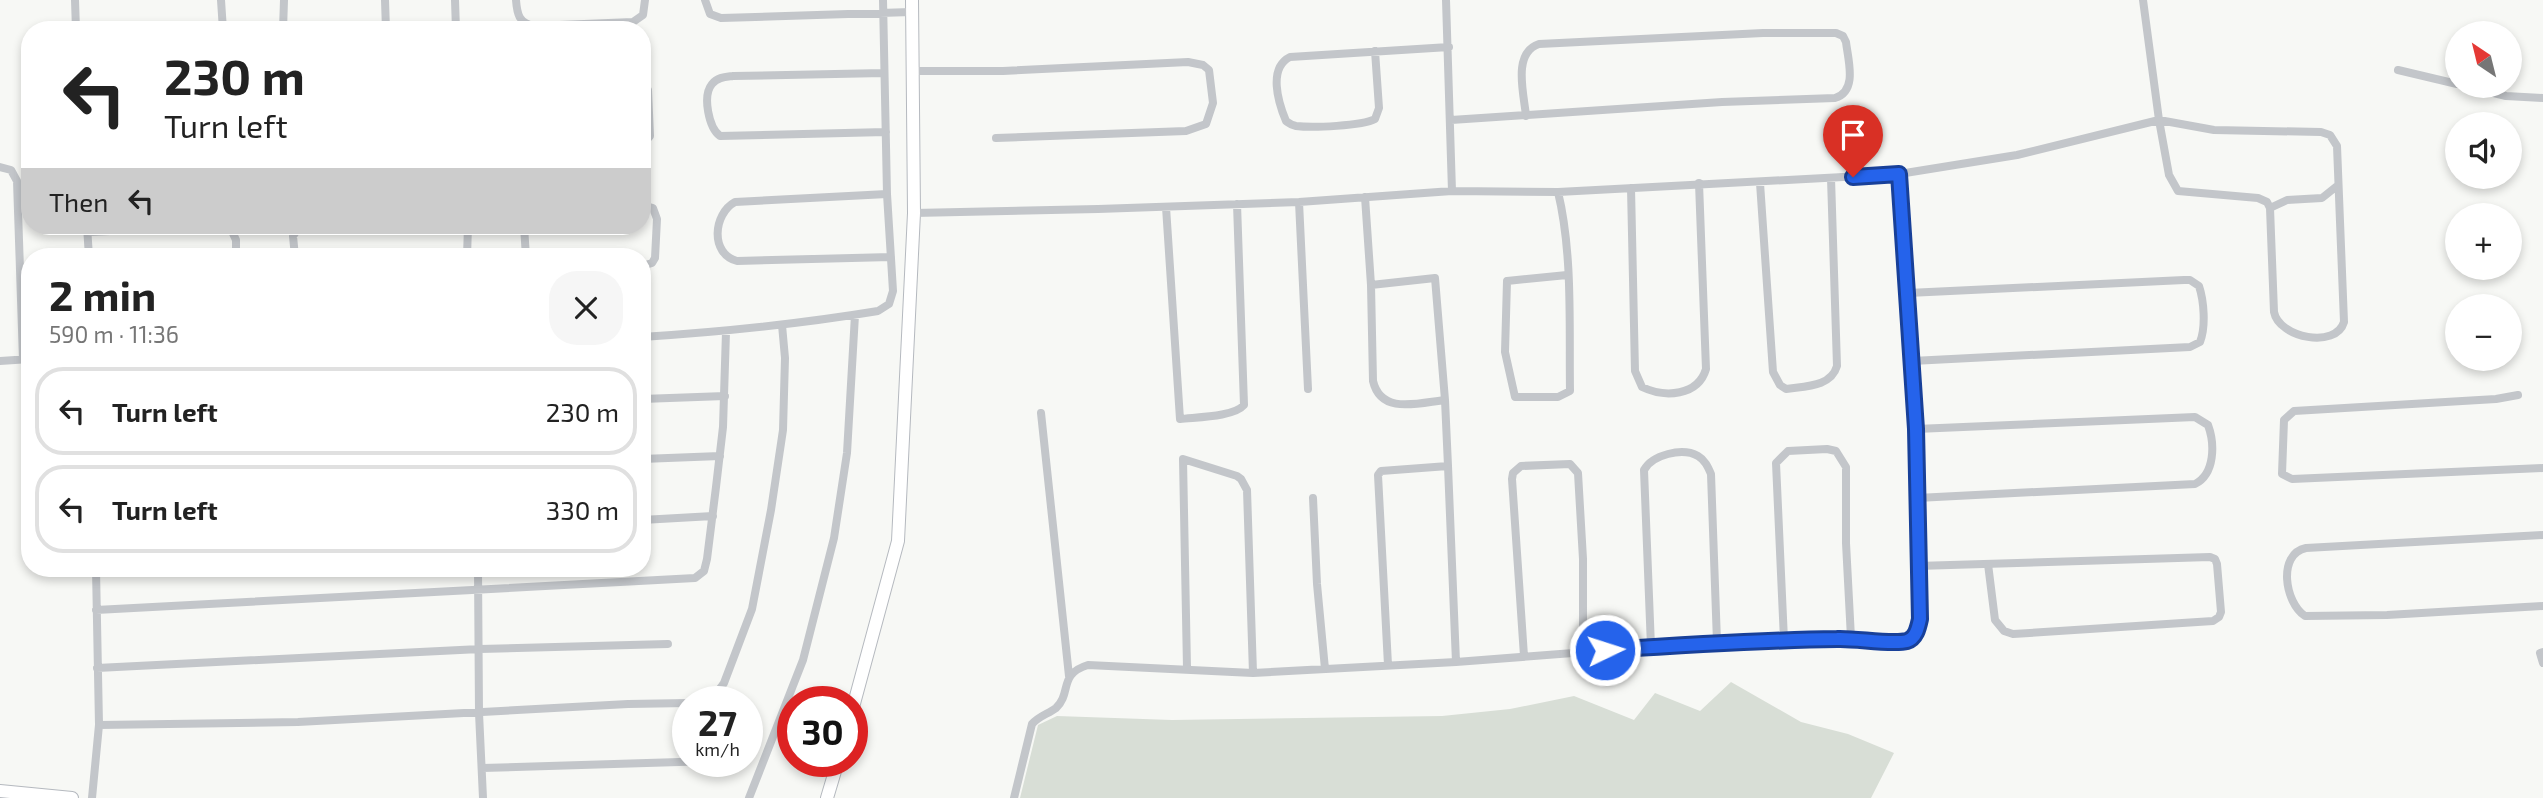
<!DOCTYPE html>
<html lang="en">
<head>
<meta charset="utf-8">
<style>
  body { margin:0; font-family:"Exo 2",sans-serif; background:#f6f6f6; color:#222; height:100vh; display:flex; flex-direction:column; font-size:26px; white-space:nowrap }
  * { box-sizing:border-box; margin:0 }
  p { font-size:23px; color:#767676 }
  .icon { flex:none; width:38px; height:38px; fill:none; stroke:currentColor; stroke-width:2; stroke-linecap:round; stroke-linejoin:round }
  .map { position:relative; flex:1; overflow:hidden }
  .side { position:absolute; left:21px; top:248px; width:630px; height:329px; display:flex; flex-direction:column; background:#fff; border-radius:28px; box-shadow:0 4px 10px #0003 }
  .side>* { flex:none }
  .guide { position:absolute; left:21px; top:21px; width:630px; height:214px; border-radius:28px; box-shadow:0 4px 10px #0003; background:#fff; color:#222; overflow:hidden }
  .needle { width:46px; rotate:325deg }
  .buttons { position:absolute; left:2445px; top:21px; display:grid; gap:14px }
  .buttons a { display:grid; place-items:center; width:77px; height:77px; border-radius:50%; background:#fff; box-shadow:0 4px 10px #0003; font-size:35px }
  .speed { position:absolute; left:672px; top:686px; display:flex; gap:14px; font-size:35px; font-weight:700; text-align:center }
  .speed>* { display:grid; place-content:center; width:91px; height:91px; border-radius:50%; background:#fff; box-shadow:0 4px 10px #0003; line-height:1 }
  .speed small { font-size:18px; font-weight:400 }
  .speed .limit { border:10px solid #d22; background:#fff; color:#111 }
  .pin { position:absolute; display:grid; place-items:center; width:60px; height:60px; color:#fff; margin:-72px -30px; border-radius:50% 50% 50% 0; rotate:-45deg; box-shadow:0 0 7px #0007 }
  .pin .icon { rotate:45deg }
  .me { position:absolute; width:77px; margin:-38px; rotate:86deg; stroke-linejoin:round; filter:drop-shadow(0 0 5px #0008) }
  .turn { display:flex; align-items:center; gap:24px; height:147px; padding:0 28px; font-size:32px }
  .turn .icon { width:91px; height:91px; stroke-width:2.5 }
  .turn b { display:block; font-size:49px; line-height:60px }
  .then { display:flex; align-items:center; height:66px; padding:0 28px; background:#0003; gap:14px; font-size:26px }
  .round { display:grid; place-items:center; flex:none; width:74px; height:74px; border-radius:28px; background:#f6f6f6 }
  .headline { display:flex; align-items:center; justify-content:space-between; height:119px; padding:0 28px }
  h1 { font-size:42px; font-weight:700; line-height:52px }
  ul { padding:0; list-style:none }
  li { display:flex; align-items:center; gap:21px; height:88px; margin:0 14px 10px; padding:0 14px; border:4px solid #e0e0e0; border-radius:28px }
  li div { flex:1 }
  li b { display:block; font-size:26px }
  li em { font-style:normal }
  .map>svg:first-child { display:block }
  .green { fill:#d8ded6 }
  .lines { fill:none; stroke-linecap:round; stroke-linejoin:round }
  .secondary-casing { stroke:#b5b9bf; stroke-width:14 }
  .street { stroke:#c3c6ca; stroke-width:8 }
  .secondary { stroke:#fff; stroke-width:12 }
  .route-casing { stroke:#184099; stroke-width:18 }
  .route { stroke:#2563eb; stroke-width:12 }
</style>
</head>
<body>
<div class="map">
<svg width="2543" height="798" viewBox="0 0 2543 798">
  <rect width="100%" height="100%" fill="#f7f8f5"/>
  <path class="green" d="M 1731,682 L 1801,722 L 1848,734 L 1894,753 L 1871,798 L 1020,798 L 1038,725 L 1057,716 L 1172,720 L 1442,716 L 1510,709 L 1574,696 L 1634,720 L 1655,693 L 1700,711 Z"/>
  <g class="lines">
    <defs>
      <path id="secondary" d="M 852,711 L 898,541 L 914,213 L 912,0
        M 0,791 L 72,798
        M 827,798 L 838,761"/>
    </defs>
    <use href="#secondary" class="secondary-casing"/>
    <path class="street" d="M 75,0 L 76,30
      M 221,0 L 223,30
      M 385,0 L 386,30
      M 455,0 L 456,30
      M 516,0 C 517,14 519,24 535,26 L 633,22 L 643,15 L 645,0
      M 705,0 L 710,14 L 721,18 L 911,12
      M 1446,0 L 1452,191
      M 283,30 L 284,0
      M 1375,51 L 1379,108 L 1375,119 C 1362,126 1312,128 1296,126 C 1291,125 1290,124 1286,121 C 1278,102 1268,68 1290,57 L 1449,47
      M 2398,70 L 2457,84
      M 912,71 L 1003,71 L 1188,62 L 1203,65 L 1209,70 L 1213,103 L 1206,124 L 1186,131 L 996,138
      M 884,73 L 733,76 C 725,77 718,77 712,84 C 702,96 709,128 720,136 L 886,132
      M 642,81 L 648,90 L 650,136 L 642,145
      M 2465,86 L 2506,96 L 2543,98
      M 1451,120 L 1722,102 L 1835,98 C 1858,91 1848,60 1846,42 L 1843,36 L 1836,33 L 1763,33 L 1539,44 C 1512,53 1524,94 1526,116
      M 0,167 L 11,170 L 17,181 L 23,359
      M 1760,183 L 1773,372 L 1780,385 L 1786,389 C 1805,386 1831,387 1837,366 L 1831,178
      M 1631,188 L 1635,371 L 1642,387 C 1665,398 1698,396 1706,369 L 1699,183
      M 1558,192 C 1573,254 1569,327 1570,391 L 1558,397 L 1515,397 L 1505,352 L 1507,281 L 1567,275
      M 887,194 L 735,202 C 713,214 710,254 737,261 L 891,257
      M 1365,197 L 1371,285 L 1373,381 C 1381,415 1418,403 1445,400 L 1435,278 L 1371,285
      M 1299,202 L 1308,389
      M 642,205 L 653,208 L 657,219 L 655,258 L 652,263 L 642,266
      M 1166,207 L 1180,419 C 1196,417 1234,417 1244,405 L 1237,204
      M 2270,208 L 2267,202 L 2258,198 L 2178,191 L 2169,175 L 2159,120 L 2214,130 L 2321,132 L 2330,135 L 2337,146 L 2344,322 C 2336,349 2279,338 2274,312 L 2270,208 L 2287,200 L 2322,198 L 2337,186
      M 914,213 L 1098,209 L 1299,202 L 1452,191 L 1558,192 L 1899,174 L 2017,155 L 2159,120 L 2143,0
      M 87,226 L 89,257
      M 524,226 L 526,257
      M 87,232 L 224,226 L 230,227 L 236,240 L 236,257
      M 295,257 L 293,236 L 300,226
      M 467,257 L 468,226
      M 1908,293 L 2184,280 L 2190,280 L 2199,286 C 2204,301 2206,327 2200,342 L 2190,347 L 1912,361
      M 642,337 C 721,332 799,324 878,311 L 889,304 L 893,291 L 887,194 L 883,0
      M 0,361 L 30,359
      M 2518,395 L 2496,399 L 2294,411 L 2284,420 L 2282,474 L 2292,479 L 2543,468
      M 642,399 L 725,396
      M 1445,400 L 1448,466
      M 1041,413 L 1069,676
      M 1916,429 L 2195,417 L 2208,425 C 2215,444 2215,474 2195,484 L 1917,498
      M 642,459 L 720,456
      M 1313,498 L 1317,584 L 1325,669
      M 642,520 L 713,516
      M 2543,535 L 2306,548 C 2277,554 2285,603 2305,616 L 2387,615 L 2543,606
      M 1917,566 L 2210,557 L 2215,559 L 2217,564 L 2221,612 L 2219,617 L 2213,621 L 2013,634 L 2004,631 L 1995,620 L 1988,564
      M 478,569 L 479,713 L 483,798
      M 96,610 L 695,578 L 704,571 L 707,559 L 716,487 L 723,427 L 726,332
      M 1784,640 L 1776,463 L 1788,451 L 1827,449 L 1836,451 L 1846,467 L 1846,543 L 1851,638
      M 1651,647 L 1644,470 C 1652,455 1682,447 1698,456 C 1705,460 1708,467 1711,474 L 1717,642
      M 2543,652 L 2540,653 L 2543,663
      M 1524,656 L 1512,479 L 1513,473 L 1521,466 L 1570,464 L 1578,473 L 1583,559 L 1583,652
      M 1388,665 L 1378,475 L 1381,471 L 1448,466 L 1456,662
      M 97,668 L 480,649 L 668,644
      M 1187,668 L 1183,459 L 1237,476 L 1241,479 L 1247,490 L 1253,673
      M 697,702 C 710,699 717,694 724,683 L 752,609 L 771,510 L 783,430 L 785,358 L 782,325
      M 99,725 L 298,722 L 628,704 L 688,703
      M 482,768 L 712,761
      M 92,798 L 99,725 L 96,569
      M 749,798 L 803,660 L 834,538 L 847,453 L 855,315
      M 1014,798 L 1032,724 C 1039,716 1048,714 1056,708 C 1072,693 1058,674 1088,665 L 1253,673 L 1456,662 L 1717,642 L 1851,638 L 1903,642 L 1912,638 L 1917,631 L 1920,619 L 1916,429 L 1899,174"/>
    <use href="#secondary" class="secondary"/>
  </g>
  <g class="lines">
    <defs>
      <path id="route" d="M 1605,650 C 1683,645 1760,640 1837,639 C 1855,638 1892,645 1907,641 C 1916,638 1918,628 1920,619 L 1916,429 L 1899,174 L 1853,177"/>
    </defs>
    <use href="#route" class="route-casing"/>
    <use href="#route" class="route"/>
  </g>
</svg>
<div class="buttons">
<a><svg class="needle" viewBox="-14 -14 28 28"><path d="M0-13l5 13h-10z" fill="#e53935"/><path d="M0 13l5-13h-10z" fill="#767676"/></svg></a>
<a><svg class="icon" aria-label="sound" viewBox="0 0 24 24"><path d="M4 9h4l5-4v14l-5-4H4zM17 9q2 3 0 6"/></svg></a>
<a>+</a>
<a>−</a>
</div>
<div class="speed"><div>27<small>km/h</small></div><div class="limit">30</div></div>
<div class="pin" style="left:1853px;top:177px;background:#d93025"><svg class="icon" aria-label="arrive" viewBox="0 0 24 24"><path d="M6 21V4h12l-3 4 3 4H6"/></svg></div>
<svg class="me" style="left:1605px;top:650px" viewBox="-20 -20 40 40"><circle r="17" fill="#2563eb" stroke="#fff" stroke-width="3"/><path d="M0-11L8 9 0 5-8 9z" fill="#fff"/></svg>
<div class="guide">
<div class="turn"><svg class="icon" aria-label="left" viewBox="0 0 24 24"><path d="M17 20v-9H6M10 6l-5 5 5 5"/></svg><div><b>230 m</b>Turn left</div></div>
<div class="then">Then<svg class="icon" aria-label="left" viewBox="0 0 24 24"><path d="M17 20v-9H6M10 6l-5 5 5 5"/></svg></div>
</div>
<section class="side">
<div class="headline"><div><h1>2 min</h1><p>590 m · 11:36</p></div><a class="round"><svg class="icon" aria-label="close" viewBox="0 0 24 24"><path d="M6 6l12 12M18 6L6 18"/></svg></a></div>
<ul>
<li><svg class="icon" aria-label="left" viewBox="0 0 24 24"><path d="M17 20v-9H6M10 6l-5 5 5 5"/></svg><div><b>Turn left</b></div><em>230 m</em></li>
<li><svg class="icon" aria-label="left" viewBox="0 0 24 24"><path d="M17 20v-9H6M10 6l-5 5 5 5"/></svg><div><b>Turn left</b></div><em>330 m</em></li>
</ul>
</section>
</div>
</body>
</html>
